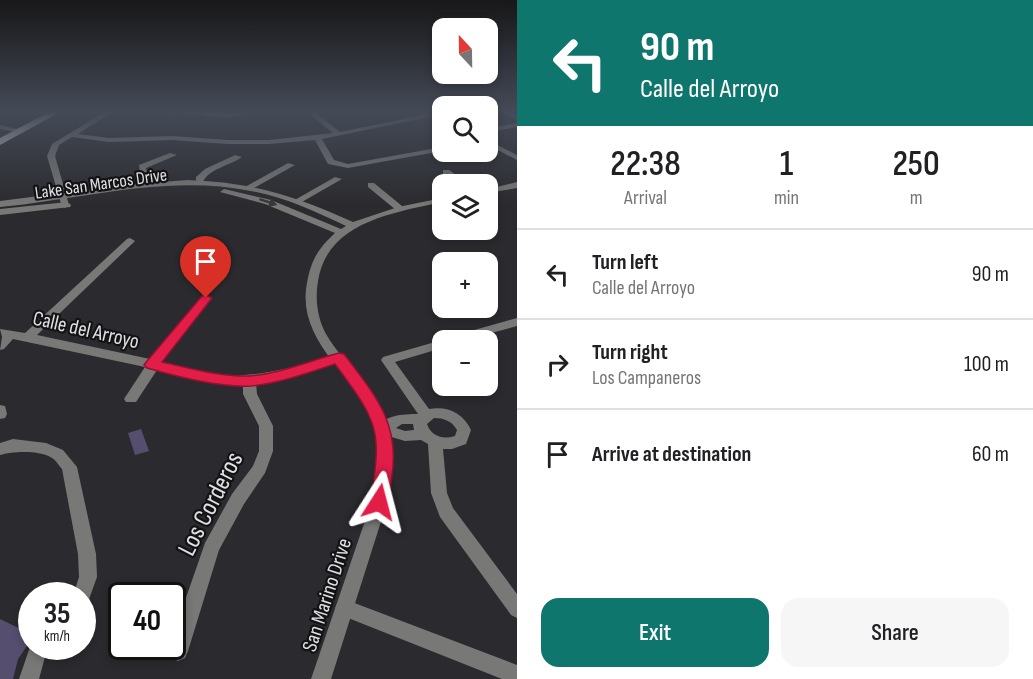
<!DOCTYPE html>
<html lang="en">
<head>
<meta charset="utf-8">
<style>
  body { margin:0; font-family:"Sofia Sans Condensed",sans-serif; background:#f6f6f6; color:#202124; height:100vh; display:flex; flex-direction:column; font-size:22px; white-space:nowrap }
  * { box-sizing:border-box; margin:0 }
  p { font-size:20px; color:#757577 }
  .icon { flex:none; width:33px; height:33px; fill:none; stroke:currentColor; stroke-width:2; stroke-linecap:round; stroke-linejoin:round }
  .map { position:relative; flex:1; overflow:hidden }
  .sheet { display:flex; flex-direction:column; background:#fff; width:516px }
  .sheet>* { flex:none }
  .guide { background:#0f766e; color:#fff; overflow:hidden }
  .needle { width:39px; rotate:338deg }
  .fabs { position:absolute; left:432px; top:18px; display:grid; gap:12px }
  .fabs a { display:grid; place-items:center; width:66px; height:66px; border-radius:12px; background:#fff; box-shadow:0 3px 9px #0003; font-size:30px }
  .speed { position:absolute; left:18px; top:582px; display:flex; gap:12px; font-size:30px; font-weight:700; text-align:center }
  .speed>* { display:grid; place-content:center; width:78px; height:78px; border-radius:50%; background:#fff; box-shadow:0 3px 9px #0003; line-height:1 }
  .speed small { font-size:15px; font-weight:400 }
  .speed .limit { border:3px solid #111; border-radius:9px; background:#fff; color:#111 }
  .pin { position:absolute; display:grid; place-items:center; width:51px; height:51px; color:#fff; margin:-62px -26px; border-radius:50% 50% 50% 0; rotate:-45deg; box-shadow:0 0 6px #0007 }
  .pin .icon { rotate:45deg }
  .me { position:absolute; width:66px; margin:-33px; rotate:9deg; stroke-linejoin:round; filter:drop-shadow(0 0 4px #0008) }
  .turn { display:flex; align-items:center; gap:21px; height:126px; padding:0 24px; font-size:27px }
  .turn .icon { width:78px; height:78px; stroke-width:2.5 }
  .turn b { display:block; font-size:42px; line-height:51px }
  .eta { display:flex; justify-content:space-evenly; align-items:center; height:102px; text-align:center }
  .eta b { font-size:36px; font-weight:600; line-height:42px }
  .primary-button { display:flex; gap:12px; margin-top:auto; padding:12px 24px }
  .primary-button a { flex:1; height:69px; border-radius:18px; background:#0f766e; color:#fff; font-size:24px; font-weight:600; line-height:69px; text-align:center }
  .primary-button a+a { background:#f6f6f6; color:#202124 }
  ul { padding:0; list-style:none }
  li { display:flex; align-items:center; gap:18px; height:90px; padding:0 24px; border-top:2px solid #e0e0e0 }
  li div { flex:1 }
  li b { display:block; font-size:22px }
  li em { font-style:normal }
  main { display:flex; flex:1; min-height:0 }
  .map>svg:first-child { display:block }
  .green { fill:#564e6f }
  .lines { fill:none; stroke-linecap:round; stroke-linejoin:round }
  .minor { fill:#787977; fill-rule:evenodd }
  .tertiary { fill:#787977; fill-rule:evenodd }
  .primary { fill:#c5c7c4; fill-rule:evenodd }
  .oneway { fill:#363737 }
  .route { fill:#e11d48; stroke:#92132f; stroke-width:1.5 }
  .labels { text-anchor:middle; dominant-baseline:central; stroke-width:4.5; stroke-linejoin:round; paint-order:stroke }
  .far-street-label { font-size:18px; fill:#e0e0e2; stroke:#131315 }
  .street-label { font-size:21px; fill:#e0e0e2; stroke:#131315 }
  .near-street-label { font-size:26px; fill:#e0e0e2; stroke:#131315 }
</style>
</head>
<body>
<main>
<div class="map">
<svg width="517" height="679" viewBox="0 0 517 679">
  <rect width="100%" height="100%" fill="#2b2a2e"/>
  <path class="green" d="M 141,429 L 149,451 L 135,455 L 128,433 Z
    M 0,619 L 31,634 L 31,640 L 18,659 L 13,679 L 0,679 Z"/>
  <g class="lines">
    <path class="minor" d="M 106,111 L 114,111 L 78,134 L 109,138 L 172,136 L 228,140 L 269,140 L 333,133 L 306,111 L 314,111 L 340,132 L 437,112 L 440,114 L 439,115 L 322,139 L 334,160 L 348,164 L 442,147 L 442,151 L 348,168 L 328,164 L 315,140 L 269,144 L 228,144 L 172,140 L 109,142 L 72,137 L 59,145 L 55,156 L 69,205 L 65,208 L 62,207 L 47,156 L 52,144 Z
      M 159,111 L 242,113 L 245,115 L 227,118 Z
      M 501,111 L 510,111 L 517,115 L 517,120 Z
      M 517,123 L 517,127 L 488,132 L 488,128 Z
      M 0,125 L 25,131 L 21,133 L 0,129 Z
      M 488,140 L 517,155 L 517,160 L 488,145 Z
      M 170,153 L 177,155 L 146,168 L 149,184 L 142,186 L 139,165 Z
      M 235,155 L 242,157 C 230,166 208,168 202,184 L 196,184 L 196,177 L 205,169 Z
      M 288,163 L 295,165 L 252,189 L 245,187 Z
      M 443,170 L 449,170 L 469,184 L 460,184 L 443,174 Z
      M 335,177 L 342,179 L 300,203 L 293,201 Z
      M 368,183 L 374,183 L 402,206 L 402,210 L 396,210 L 368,187 Z
      M 130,238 L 135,241 L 133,243 L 37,335 L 150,359 L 202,296 L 206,295 L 212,298 L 161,362 C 181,366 201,373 220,375 C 262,378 300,365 339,354 L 345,358 L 343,361 L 294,376 L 256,383 L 257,394 L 273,426 L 273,451 L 265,473 L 244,504 L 219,550 L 188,651 L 185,658 L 178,661 L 171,658 L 168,651 L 170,646 L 172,646 L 172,638 L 205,543 L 232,494 L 253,466 L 259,451 L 259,426 L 243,394 L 243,384 L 219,383 L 157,370 L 136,402 L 126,402 L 124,399 L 145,367 L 13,339 L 4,349 L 0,350 L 2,337 L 0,329 L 25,333 L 127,239 Z
      M 517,318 L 517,326 L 465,340 L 447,340 L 449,337 Z
      M 442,340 L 444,340 L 442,348 L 395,362 L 429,409 C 448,406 463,413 471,430 L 466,444 L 452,449 L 443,449 L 447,493 L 453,508 L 517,594 L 517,618 L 511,615 L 440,517 L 431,493 L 428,444 L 421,440 L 405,441 L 378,433 L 376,429 C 385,415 402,414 418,414 L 383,363 L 381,360 L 383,357 ZM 434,418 C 444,418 452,421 457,430 L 455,436 C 443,440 431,436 427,424 ZM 402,424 L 413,424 L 414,430 L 405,431 L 396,428 Z
      M 0,405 L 5,406 L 7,414 L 5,418 L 0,419 Z
      M 13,439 L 46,443 L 63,450 L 77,467 L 96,554 L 97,577 L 88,602 L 82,605 L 82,596 L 73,596 L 79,577 L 78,554 L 62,469 C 59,466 56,460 52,458 C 41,450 13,451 0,455 L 0,443 Z
      M 344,599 L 517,665 L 517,679 L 502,679 L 338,614 L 335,608 L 338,602 Z
      M 32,641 L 32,646 L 48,646 L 39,679 L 19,679 Z"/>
    <path class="tertiary" d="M 187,180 C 252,182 295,196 353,222 L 398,207 L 442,198 L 442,202 C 393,213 327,222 318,281 C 315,298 317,318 326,334 C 344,365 375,389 387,424 C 397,452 393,480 385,509 L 331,679 L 311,679 L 369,509 C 378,480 384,448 372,419 C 352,373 296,340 307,283 C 311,260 318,249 335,233 L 265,204 L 220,192 L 224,189 L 271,200 L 341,229 L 346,226 C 316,212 285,197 251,191 C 168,174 83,199 0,207 L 0,201 L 125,185 Z
      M 517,182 L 517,188 L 488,193 L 488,189 Z
      M 67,202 L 71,205 L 70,207 L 0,215 L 0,209 Z"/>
    <path class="primary" d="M 51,111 L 62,111 L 0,145 L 0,138 Z"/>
  </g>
  <defs><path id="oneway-solid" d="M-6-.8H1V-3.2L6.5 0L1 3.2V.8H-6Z" transform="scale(1.5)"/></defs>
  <use class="oneway" href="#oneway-solid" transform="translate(268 202) rotate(18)"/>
  <linearGradient id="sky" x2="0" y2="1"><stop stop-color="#181719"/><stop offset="0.54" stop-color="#444a57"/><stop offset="1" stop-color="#444a57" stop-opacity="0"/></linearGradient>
  <rect width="517" height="206" fill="url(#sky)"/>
  <path class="route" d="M 206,295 L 212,298 L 162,362 C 190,368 220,377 249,376 C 279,374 309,361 339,353 L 344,354 C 374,394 400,422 392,475 C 391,486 390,498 386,507 L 379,510 L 373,507 L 370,502 C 383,430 378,422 335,364 C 308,373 280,383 251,386 C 220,388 176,376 147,368 L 144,365 L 147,361 L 202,296 Z"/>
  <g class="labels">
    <g class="far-street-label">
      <text transform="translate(101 184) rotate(-8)">Lake San Marcos Drive</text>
    </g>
    <g class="street-label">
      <text transform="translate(86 330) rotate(13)">Calle del Arroyo</text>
      <text transform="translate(327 595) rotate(-72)">San Marino Drive</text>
    </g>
    <g class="near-street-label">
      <text transform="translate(211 504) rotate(-63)">Los Corderos</text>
    </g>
  </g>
</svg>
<div class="fabs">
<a><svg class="needle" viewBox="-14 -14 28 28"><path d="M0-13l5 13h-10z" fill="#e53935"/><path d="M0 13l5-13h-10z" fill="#757577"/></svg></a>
<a><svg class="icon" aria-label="search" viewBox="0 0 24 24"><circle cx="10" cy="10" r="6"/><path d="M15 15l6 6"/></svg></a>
<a><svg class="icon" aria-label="layers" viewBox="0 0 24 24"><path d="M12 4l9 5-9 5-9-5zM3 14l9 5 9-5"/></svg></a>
<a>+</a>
<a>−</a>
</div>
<div class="speed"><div>35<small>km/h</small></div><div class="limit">40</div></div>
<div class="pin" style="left:206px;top:298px;background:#d93025"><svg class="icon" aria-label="arrive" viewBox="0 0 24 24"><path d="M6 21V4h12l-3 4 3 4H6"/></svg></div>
<svg class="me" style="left:379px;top:502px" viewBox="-20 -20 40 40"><path d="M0-17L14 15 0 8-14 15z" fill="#e11d48" stroke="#fff" stroke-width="4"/></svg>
</div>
<section class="sheet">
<div class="guide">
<div class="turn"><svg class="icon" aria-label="left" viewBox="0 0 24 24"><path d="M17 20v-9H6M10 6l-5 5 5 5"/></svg><div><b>90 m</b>Calle del Arroyo</div></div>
</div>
<div class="eta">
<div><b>22:38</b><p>Arrival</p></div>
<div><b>1</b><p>min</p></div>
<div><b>250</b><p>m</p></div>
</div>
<ul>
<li><svg class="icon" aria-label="left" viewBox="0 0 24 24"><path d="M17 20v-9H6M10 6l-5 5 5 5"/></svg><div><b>Turn left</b><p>Calle del Arroyo</p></div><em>90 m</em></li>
<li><svg class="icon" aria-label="right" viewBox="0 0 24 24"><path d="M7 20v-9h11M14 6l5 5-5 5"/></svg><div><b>Turn right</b><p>Los Campaneros</p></div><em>100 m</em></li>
<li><svg class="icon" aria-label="arrive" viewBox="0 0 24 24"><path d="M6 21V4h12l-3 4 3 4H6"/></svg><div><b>Arrive at destination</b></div><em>60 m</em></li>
</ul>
<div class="primary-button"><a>Exit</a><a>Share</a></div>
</section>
</main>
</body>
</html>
